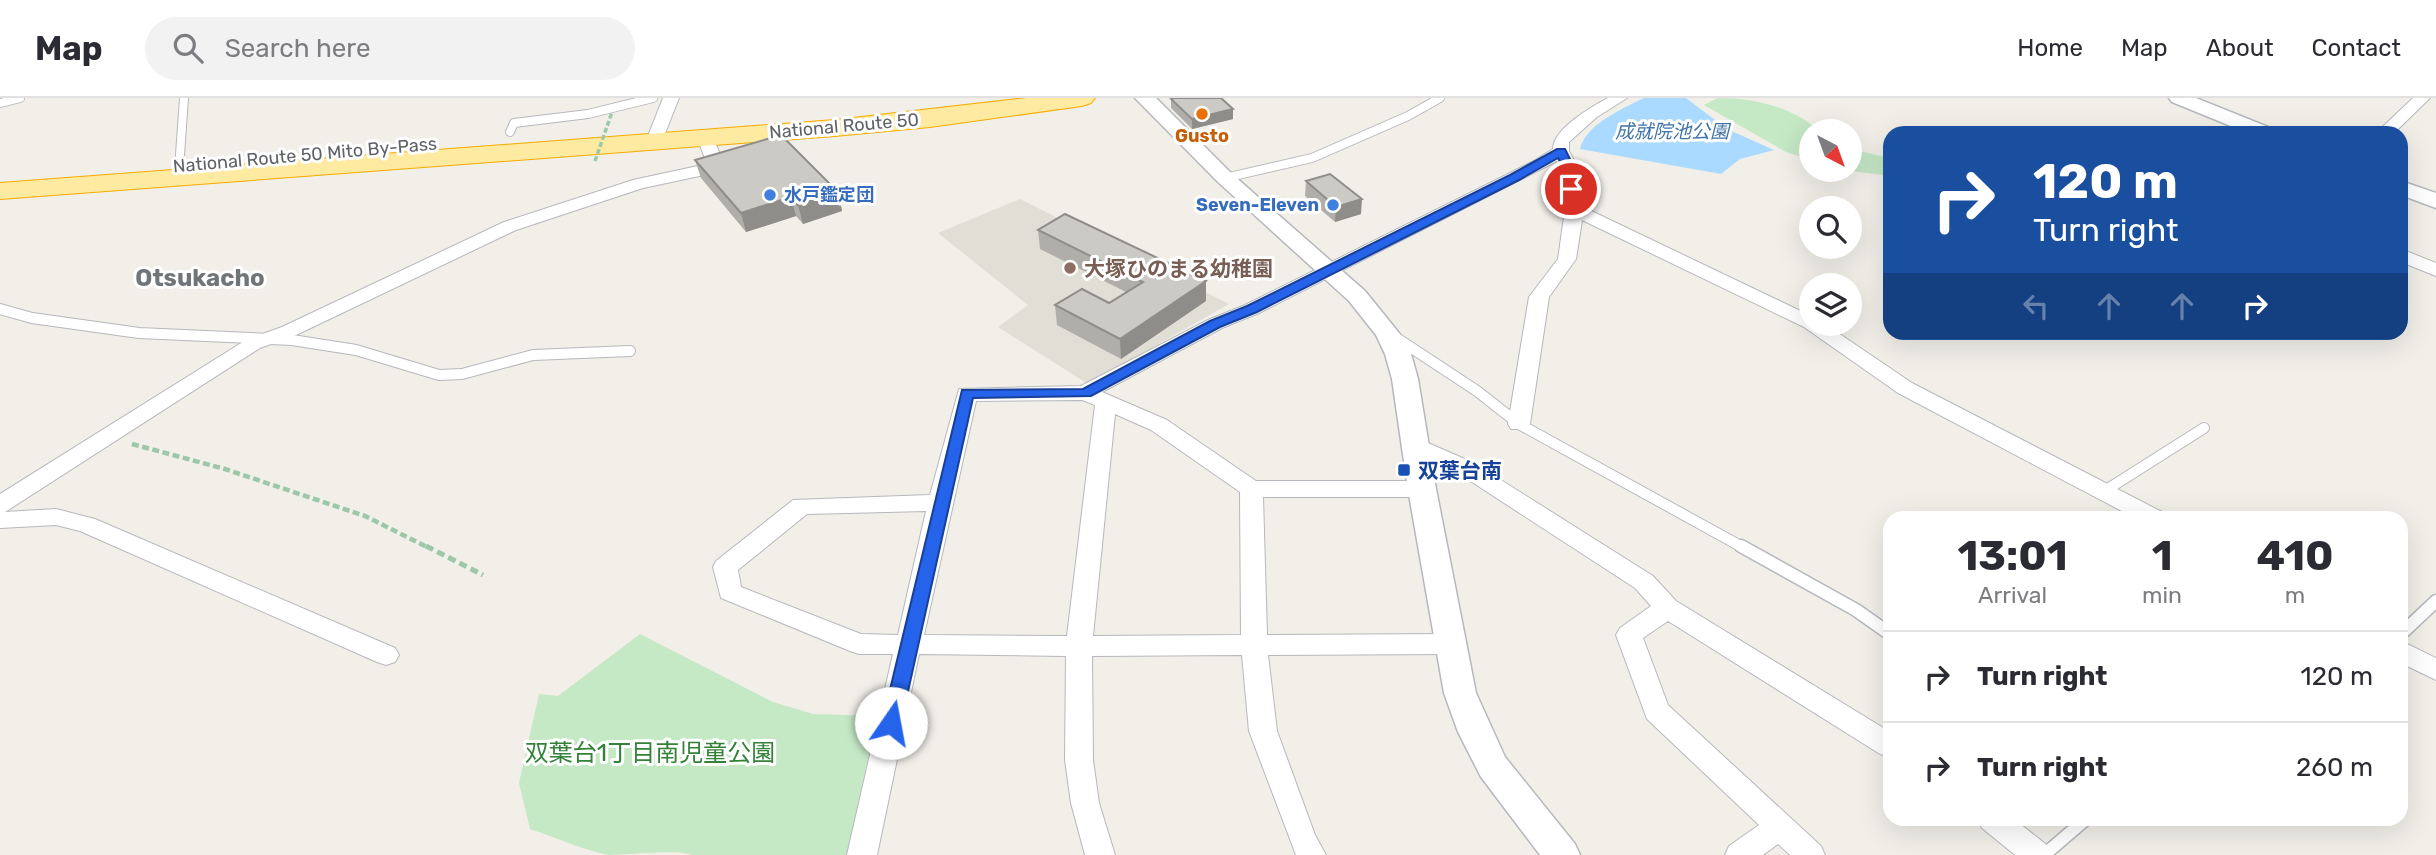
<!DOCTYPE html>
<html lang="en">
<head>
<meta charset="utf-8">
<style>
  body { margin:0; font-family:Rubik,"Noto Sans JP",sans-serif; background:#f2f2f3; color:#2b2b33; height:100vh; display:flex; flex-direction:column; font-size:26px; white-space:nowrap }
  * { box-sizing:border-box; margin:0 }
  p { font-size:23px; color:#7c7c81 }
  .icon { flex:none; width:38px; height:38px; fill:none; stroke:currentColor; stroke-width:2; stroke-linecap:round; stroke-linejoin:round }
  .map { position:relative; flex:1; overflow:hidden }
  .sheet { position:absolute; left:1883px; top:413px; width:525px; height:315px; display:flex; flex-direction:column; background:#fff; border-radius:21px; box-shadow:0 7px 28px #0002 }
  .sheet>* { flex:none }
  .guide { position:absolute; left:1883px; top:28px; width:525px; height:214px; border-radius:21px; box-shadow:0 7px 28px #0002; background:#1a4fa0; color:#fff; overflow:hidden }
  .needle { width:46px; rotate:139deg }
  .controls { position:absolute; left:1799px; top:21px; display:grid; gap:14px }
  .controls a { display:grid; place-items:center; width:63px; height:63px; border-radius:50%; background:#fff; box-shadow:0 7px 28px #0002; font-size:35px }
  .pin { position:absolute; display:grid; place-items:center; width:60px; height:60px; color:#fff; margin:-30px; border:4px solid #fff; border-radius:50%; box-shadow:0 2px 7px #0007 }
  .me { position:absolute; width:77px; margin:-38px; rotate:12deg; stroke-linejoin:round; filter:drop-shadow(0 0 5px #0008) }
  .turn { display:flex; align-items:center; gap:24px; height:147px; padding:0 35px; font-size:32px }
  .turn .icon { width:91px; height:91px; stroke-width:2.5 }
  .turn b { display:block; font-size:49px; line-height:60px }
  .lanes { display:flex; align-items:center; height:66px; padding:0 35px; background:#0003; justify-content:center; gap:35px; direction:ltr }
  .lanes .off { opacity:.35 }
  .eta { display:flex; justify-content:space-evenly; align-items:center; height:119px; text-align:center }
  .eta b { font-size:42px; font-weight:700; line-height:49px }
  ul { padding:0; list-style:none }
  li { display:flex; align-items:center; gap:21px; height:91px; padding:0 35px; border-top:2px solid #e1e1e2 }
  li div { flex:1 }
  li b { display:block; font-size:26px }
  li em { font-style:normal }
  header { display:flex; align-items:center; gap:42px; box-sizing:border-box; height:98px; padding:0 35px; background:#fff; border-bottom:2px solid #e1e1e2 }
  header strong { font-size:33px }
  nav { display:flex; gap:38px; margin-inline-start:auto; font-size:24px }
  .search { width:490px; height:63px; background:#f2f2f3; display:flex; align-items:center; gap:18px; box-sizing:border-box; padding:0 24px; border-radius:38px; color:#7c7c81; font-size:26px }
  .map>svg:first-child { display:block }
  .education { fill:#e1ded6 }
  .green { fill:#c5e8c5 }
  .water { fill:#aadaff }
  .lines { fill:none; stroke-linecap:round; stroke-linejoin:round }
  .service-far2-casing { stroke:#b5b8bc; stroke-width:10 }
  .service-far1-casing { stroke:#b5b8bc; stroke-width:12 }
  .service-casing { stroke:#b5b8bc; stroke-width:15 }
  .minor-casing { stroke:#b5b8bc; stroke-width:2 }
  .tertiary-casing { stroke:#b5b8bc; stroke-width:3 }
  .trunk-casing { stroke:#f9ab00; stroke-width:2 }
  .path-far1 { stroke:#9cc7a9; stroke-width:4.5; stroke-dasharray:7 3.5; stroke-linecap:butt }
  .path { stroke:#9cc7a9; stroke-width:5; stroke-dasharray:8 4.5; stroke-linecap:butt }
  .service-far2 { stroke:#fff; stroke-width:8 }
  .service-far1 { stroke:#fff; stroke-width:10 }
  .service { stroke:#fff; stroke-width:12 }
  .minor { fill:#fff; fill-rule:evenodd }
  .tertiary { fill:#fff; fill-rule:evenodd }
  .trunk { fill:#feeaa1; fill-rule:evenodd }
  .path-bridge { stroke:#9cc7a9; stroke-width:3.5; stroke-dasharray:5 2.5; stroke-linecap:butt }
  .wall { fill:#afaea9 }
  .shaded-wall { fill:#8f8d8a }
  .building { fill:#cccac5; stroke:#8f8d8a; stroke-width:2 }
  .route { fill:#2563eb; stroke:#184099; stroke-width:2 }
  .food-dot { fill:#e8710a; stroke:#fff; stroke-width:2.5 }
  .shop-dot { fill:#3f7fe0; stroke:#fff; stroke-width:2.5 }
  .education-dot { fill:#8d6e63; stroke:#fff; stroke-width:2.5 }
  .transit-dot { fill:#1a4fb4; stroke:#fff; stroke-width:2.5 }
  .labels { text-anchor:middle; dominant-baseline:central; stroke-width:6; stroke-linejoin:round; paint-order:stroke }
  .far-street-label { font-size:18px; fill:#5f6368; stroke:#fff }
  .far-food-label { font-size:18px; font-weight:bold; fill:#c56008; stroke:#fff }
  .far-shop-label { font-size:18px; font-weight:bold; fill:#366cbe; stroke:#fff; text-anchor:start }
  .far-water-label { font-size:19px; font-style:italic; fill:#4174aa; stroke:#fff }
  .education-label { font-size:21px; font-weight:bold; fill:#785e54; stroke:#fff; text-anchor:start }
  .transit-label { font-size:21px; font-weight:bold; fill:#164399; stroke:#fff; text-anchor:start }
  .quarter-label { font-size:24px; font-weight:bold; fill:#70757a; stroke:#fff }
  .near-park-label { font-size:24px; fill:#348238; stroke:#fff }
</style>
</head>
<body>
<header>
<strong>Map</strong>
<div class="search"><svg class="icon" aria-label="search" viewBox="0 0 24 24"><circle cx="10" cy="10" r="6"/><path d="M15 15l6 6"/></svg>Search here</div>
<nav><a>Home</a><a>Map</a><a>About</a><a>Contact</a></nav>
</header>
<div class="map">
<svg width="2436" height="757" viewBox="0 0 2436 757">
  <rect width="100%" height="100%" fill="#f1efe8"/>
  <path class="education" d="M 1020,101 L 1229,206 L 1088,286 L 998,229 L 1028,207 L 938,135 Z"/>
  <path class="green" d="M 1718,0 C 1754,0 1793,9 1819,33 L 1811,33 L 1811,62 L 1786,54 L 1704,7 Z
    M 1850,51 L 1890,60 L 1890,78 L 1844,72 L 1850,72 Z
    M 640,536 L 773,604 L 813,616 L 877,618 L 847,757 L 692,757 C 677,751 630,757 609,757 C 583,752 555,739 530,731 L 519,685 L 539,596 L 558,598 Z"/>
  <path class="water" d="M 1644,0 L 1686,0 L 1727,31 L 1774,52 L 1740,61 L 1721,76 L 1580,51 C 1586,26 1622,11 1644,0 Z"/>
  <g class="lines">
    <defs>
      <path id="service-far2" d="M 0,5 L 20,0
        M 510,34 L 514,25 L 588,16 L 653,0
        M 180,57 L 184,0
        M 1225,80 L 1312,60 L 1408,18 L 1440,0"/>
      <path id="service-far1" d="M 0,211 L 32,220 L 139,235 L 292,242 L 356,252 L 439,277 L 462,276 L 533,257 L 630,253
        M 1392,237 L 1477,293 L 1519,326 L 1744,450
        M 2103,394 L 2204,330"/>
      <path id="service" d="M 1741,448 L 1856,512 L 1890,536
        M 2401,536 L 2436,503
        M 2044,757 L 2086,721"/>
      <path id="minor" d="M 663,0 L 679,0 L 662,43 L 654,48 L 648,47 L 646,43 Z
        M 1608,0 L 1627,0 L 1597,19 L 1569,44 L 1569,53 L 1578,70 L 1583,109 L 1811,218 L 1811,226 L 1825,226 L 1912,285 L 2162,414 L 2166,420 L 2135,420 L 1898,295 L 1804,229 L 1582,122 L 1576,161 L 1549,199 L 1530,326 L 1527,331 L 1511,331 L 1508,326 L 1529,199 L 1558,161 L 1565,112 L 1560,70 L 1557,63 L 1259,215 L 1222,230 L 1102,294 L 1167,322 L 1256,383 L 1422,383 L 1430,386 L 1433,391 L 1430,396 L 1422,399 L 1263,399 L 1267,537 L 1450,536 L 1459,539 L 1463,546 L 1459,553 L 1450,556 L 1268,557 L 1277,633 L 1315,737 L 1326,757 L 1296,757 L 1249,633 L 1242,557 L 1092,558 L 1093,662 L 1099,705 L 1115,757 L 1085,757 L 1071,705 L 1065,662 L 1066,558 L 919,556 L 877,757 L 847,757 L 893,556 L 859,556 L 850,553 L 721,500 L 713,469 L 716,463 L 793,402 L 930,397 L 959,291 L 1081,288 L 1208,222 L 1245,207 L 1532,64 L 1553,51 C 1553,31 1591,9 1608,0 ZM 1082,302 L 1095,307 L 1067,538 L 924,537 L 976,303 ZM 1115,316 L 1151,332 L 1240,394 L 1241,537 L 1093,538 ZM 926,413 L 898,537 L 861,536 L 741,489 L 738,472 L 807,416 Z
        M 2413,0 L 2430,0 L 2394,35 L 2376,35 Z
        M 705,34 L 713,39 L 725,69 L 723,73 L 643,90 L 516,132 L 296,237 L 260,250 L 5,414 L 56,411 L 95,421 L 395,550 L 399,557 L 395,564 L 386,567 L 377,564 L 80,433 L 56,427 L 0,430 L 0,396 L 246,242 L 282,229 L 504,124 L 633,82 L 707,66 L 697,39 Z
        M 2401,151 L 2436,165 L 2436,178 L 2401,164 Z
        M 1414,339 L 1474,365 L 1653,478 L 1676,503 L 1890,634 L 1890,659 L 1880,656 L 1668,523 L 1643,540 L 1668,607 L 1821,748 L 1825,757 L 1790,757 L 1778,746 L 1763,757 L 1725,757 L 1729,748 L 1759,727 L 1647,621 L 1616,537 L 1620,530 L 1651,508 L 1635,490 L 1458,375 L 1406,351 L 1403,346 L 1406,341 Z
        M 2401,543 L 2436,560 L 2436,582 L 2401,565 Z
        M 1977,721 L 2014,721 L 2048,748 L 2052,757 L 2015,757 L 1982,730 Z"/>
      <path id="tertiary" d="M 1135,0 L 1156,0 L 1232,76 L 1365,193 L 1399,235 L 1411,256 L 1418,281 L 1436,391 L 1476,595 L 1505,659 L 1575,746 L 1580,757 L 1540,757 L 1481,679 L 1458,634 L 1444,595 L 1408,391 L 1392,281 L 1385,256 L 1376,237 L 1349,203 L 1218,84 Z
        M 2169,0 L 2196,0 L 2273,31 L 2276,35 L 2248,35 L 2172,4 Z
        M 2401,83 L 2436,95 L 2436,110 L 2401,97 Z"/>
      <path id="trunk" d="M 1026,0 L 1095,0 L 1091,5 L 1082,8 L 930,29 L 835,38 L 0,101 L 0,85 L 835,22 Z"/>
    </defs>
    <use href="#service-far2" class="service-far2-casing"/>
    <use href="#service-far1" class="service-far1-casing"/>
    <use href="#service" class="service-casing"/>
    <use href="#minor" class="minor-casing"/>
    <use href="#tertiary" class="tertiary-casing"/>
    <use href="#trunk" class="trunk-casing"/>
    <path class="path-far1" d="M 132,346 L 225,371 L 365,418 L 429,450"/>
    <path class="path" d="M 426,448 L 483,477"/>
    <use href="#service-far2" class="service-far2"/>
    <use href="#service-far1" class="service-far1"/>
    <use href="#service" class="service"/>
    <use href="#minor" class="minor"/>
    <use href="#tertiary" class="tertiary"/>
    <use href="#trunk" class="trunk"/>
    <path class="path-bridge" d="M 595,63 L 612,14"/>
  </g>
  <path class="wall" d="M 1171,1 L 1233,11 L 1233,21 L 1192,31 L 1171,10 Z
    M 695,62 L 838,94 L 842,113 L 803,126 L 796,118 L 746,134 L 701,80 Z
    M 1306,83 L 1361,116 L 1335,124 L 1305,98 Z
    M 1038,132 L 1206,203 L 1121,261 L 1057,227 L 1055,207 L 1109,205 L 1126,194 L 1040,151 Z"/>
  <path class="shaded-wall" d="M 1233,11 L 1233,21 L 1192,31 L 1192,21 Z
    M 838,94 L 842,113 L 803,126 L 798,107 Z
    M 791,99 L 796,118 L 746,134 L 741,115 Z
    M 1362,101 L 1361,116 L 1335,124 L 1336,109 Z
    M 1206,183 L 1206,203 L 1121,261 L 1120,241 Z"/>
  <path class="building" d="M 1174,0 L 1221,0 L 1233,11 L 1192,21 L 1171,1 Z
    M 781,37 L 838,94 L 798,107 L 791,99 L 741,115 L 695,62 Z
    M 1330,76 L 1362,101 L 1336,109 L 1306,83 Z
    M 1065,116 L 1206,183 L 1120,241 L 1055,207 L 1082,191 L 1109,205 L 1143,184 L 1038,132 Z"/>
  <path class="route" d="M 1557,51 L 1565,51 L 1574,69 L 1576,93 L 1565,91 L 1563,69 L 1558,60 L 1519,82 L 1257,214 L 1220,229 L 1091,298 L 973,300 L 901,625 L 898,631 L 891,633 L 884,631 L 882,625 L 962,292 L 1083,291 L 1210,223 L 1247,208 L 1510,77 Z"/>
  <circle class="food-dot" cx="1202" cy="16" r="7"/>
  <g class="shop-dot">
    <circle cx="770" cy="97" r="7"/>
    <circle cx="1333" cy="107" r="7"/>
  </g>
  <circle class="education-dot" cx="1070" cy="170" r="7"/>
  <rect class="transit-dot" x="1397" y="365" width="14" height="14" rx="3.5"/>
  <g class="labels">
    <g class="far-street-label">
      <text transform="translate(844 28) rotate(-5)">National Route 50</text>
      <text transform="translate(305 57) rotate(-5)">National Route 50 Mito By-Pass</text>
    </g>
    <g class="far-food-label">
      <text x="1202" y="38">Gusto</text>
    </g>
    <g class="far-shop-label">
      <text x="784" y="97">水戸鑑定団</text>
      <text x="1319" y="107" text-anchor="end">Seven-Eleven</text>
    </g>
    <g class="far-water-label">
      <text x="1672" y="33">成就院池公園</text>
    </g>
    <g class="education-label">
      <text x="1084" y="170">大塚ひのまる幼稚園</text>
    </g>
    <g class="transit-label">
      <text x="1418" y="372">双葉台南</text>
    </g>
    <g class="quarter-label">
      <text x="200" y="180">Otsukacho</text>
    </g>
    <g class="near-park-label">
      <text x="650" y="655">双葉台1丁目南児童公園</text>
    </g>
  </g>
</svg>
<div class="controls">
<a><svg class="needle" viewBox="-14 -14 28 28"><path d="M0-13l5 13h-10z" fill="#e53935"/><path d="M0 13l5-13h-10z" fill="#7c7c81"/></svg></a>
<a><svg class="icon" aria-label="search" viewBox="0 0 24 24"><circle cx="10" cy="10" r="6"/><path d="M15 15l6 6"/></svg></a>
<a><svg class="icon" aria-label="layers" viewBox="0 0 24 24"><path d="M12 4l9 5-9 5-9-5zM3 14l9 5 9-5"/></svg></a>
</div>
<div class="pin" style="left:1571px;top:91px;background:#d93025"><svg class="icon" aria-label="arrive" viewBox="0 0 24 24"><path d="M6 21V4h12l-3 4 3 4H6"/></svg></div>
<svg class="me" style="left:891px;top:625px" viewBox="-20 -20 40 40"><circle r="19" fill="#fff"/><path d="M0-13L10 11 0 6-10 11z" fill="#2563eb"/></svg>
<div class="guide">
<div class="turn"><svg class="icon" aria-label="right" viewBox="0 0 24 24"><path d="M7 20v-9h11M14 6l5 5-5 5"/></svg><div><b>120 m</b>Turn right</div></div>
<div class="lanes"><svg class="icon off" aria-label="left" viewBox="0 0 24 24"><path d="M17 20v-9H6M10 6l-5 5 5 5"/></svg><svg class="icon off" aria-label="ahead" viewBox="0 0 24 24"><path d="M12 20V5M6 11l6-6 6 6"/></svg><svg class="icon off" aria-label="ahead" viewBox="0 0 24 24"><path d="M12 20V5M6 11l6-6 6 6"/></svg><svg class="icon" aria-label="right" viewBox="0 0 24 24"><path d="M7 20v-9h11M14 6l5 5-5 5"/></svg></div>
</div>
<section class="sheet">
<div class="eta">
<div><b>13:01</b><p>Arrival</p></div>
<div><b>1</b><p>min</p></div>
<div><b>410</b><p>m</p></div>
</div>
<ul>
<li><svg class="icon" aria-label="right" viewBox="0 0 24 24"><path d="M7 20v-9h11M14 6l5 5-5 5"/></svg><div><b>Turn right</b></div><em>120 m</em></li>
<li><svg class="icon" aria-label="right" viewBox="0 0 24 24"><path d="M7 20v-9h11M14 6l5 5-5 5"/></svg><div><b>Turn right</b></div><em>260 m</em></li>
</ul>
</section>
</div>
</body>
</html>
